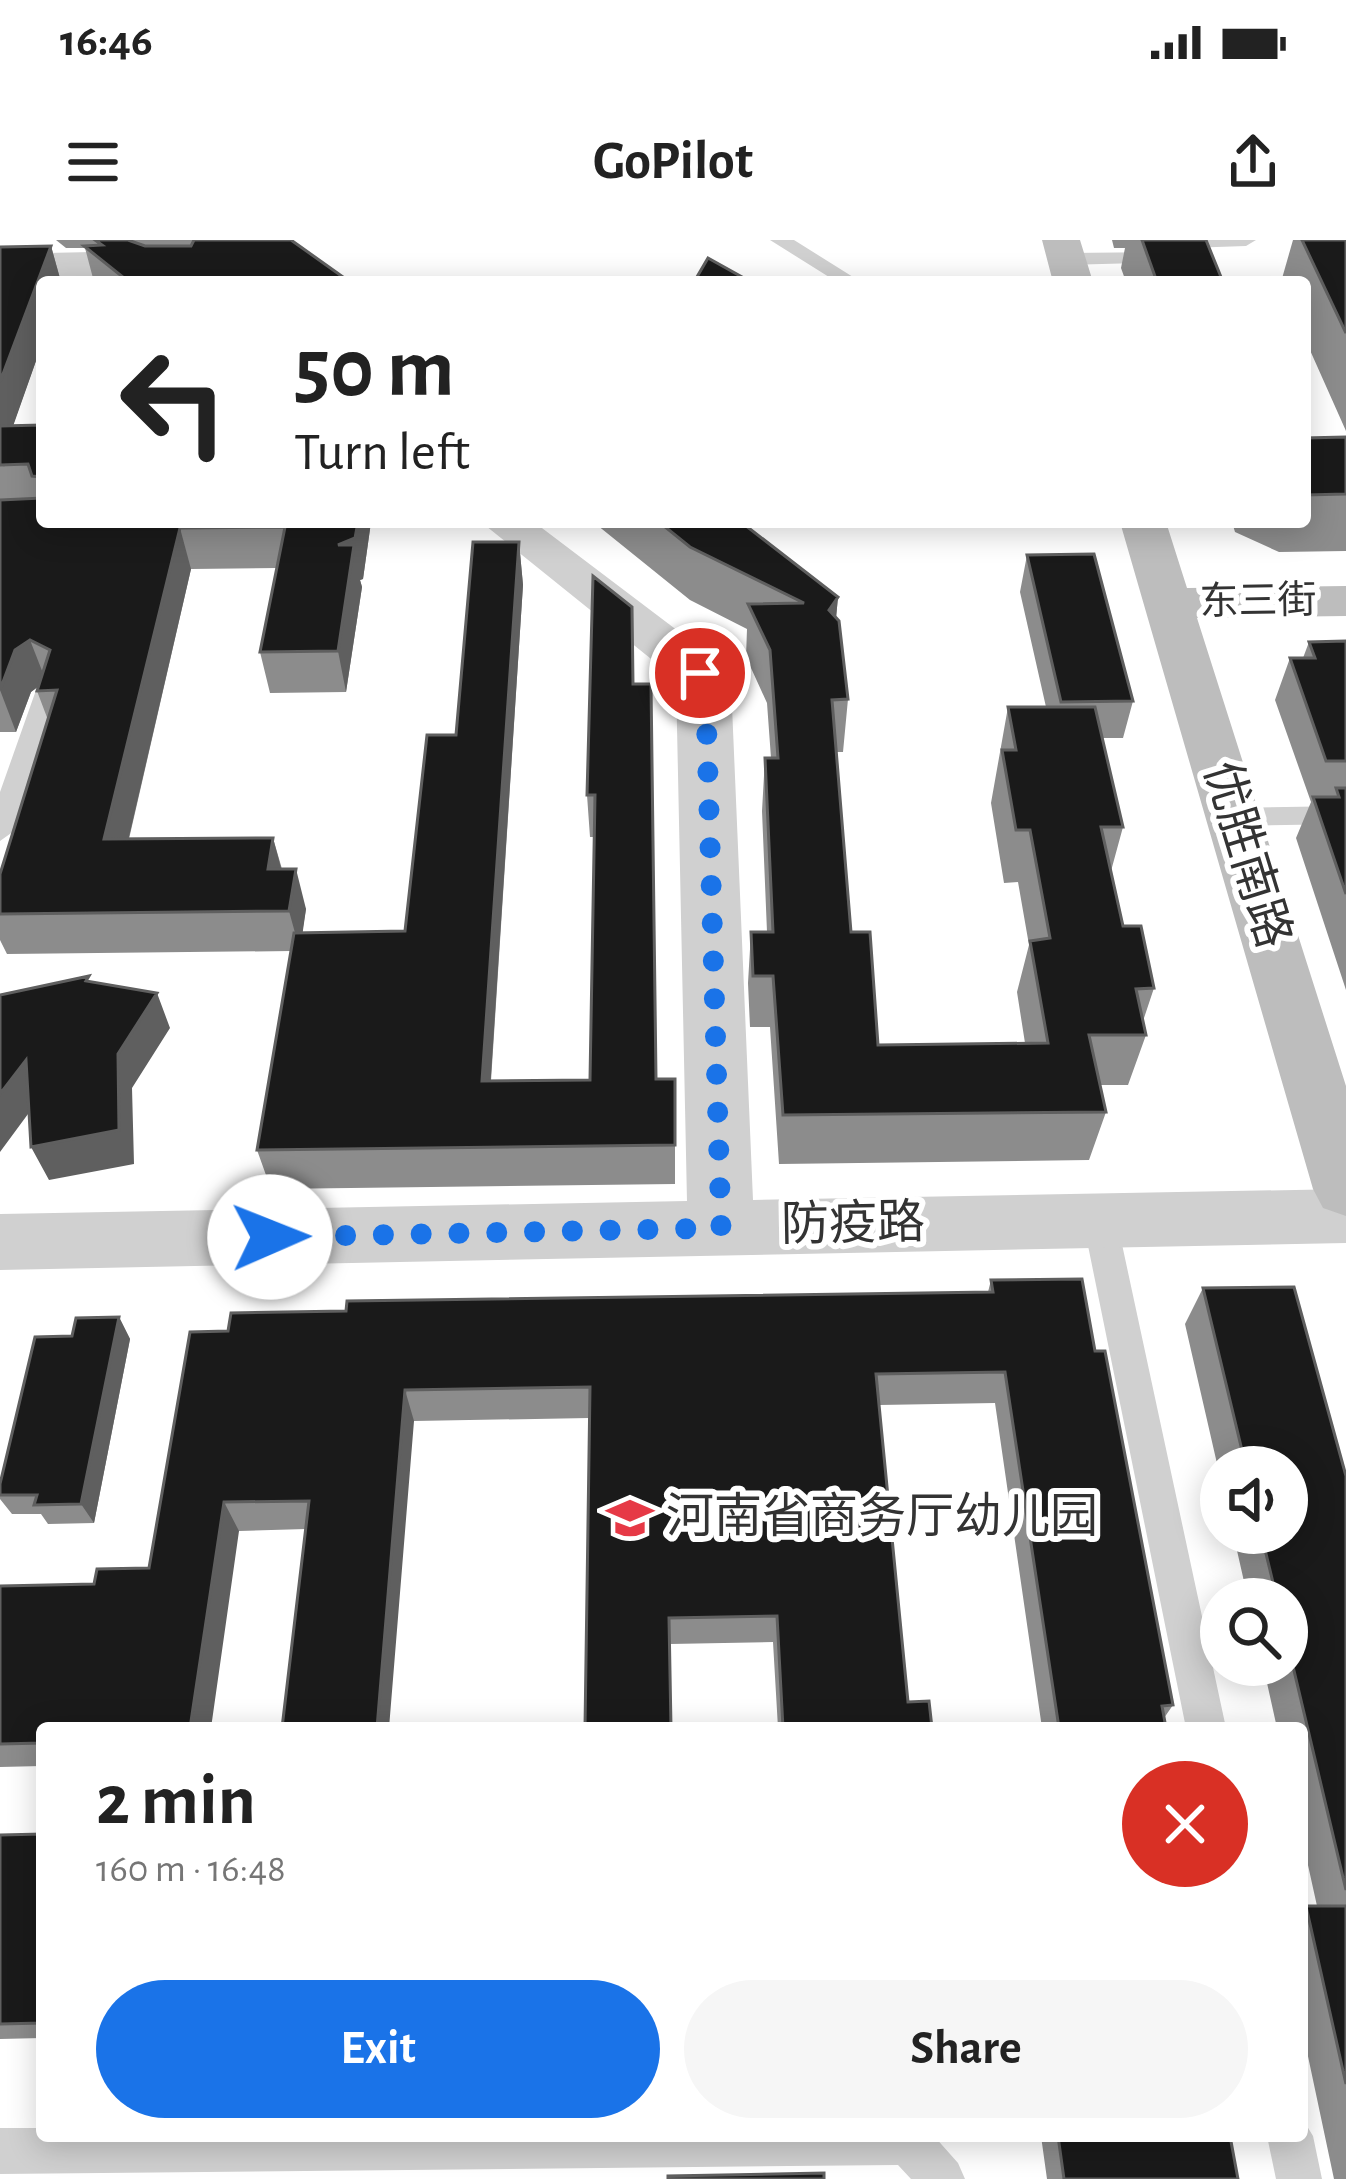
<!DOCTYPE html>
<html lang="en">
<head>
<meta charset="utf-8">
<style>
  body { margin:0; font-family:"Alegreya Sans","Noto Sans SC",sans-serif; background:#f6f6f6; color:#222; height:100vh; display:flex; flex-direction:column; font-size:45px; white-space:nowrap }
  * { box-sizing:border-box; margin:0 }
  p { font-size:39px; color:#767676 }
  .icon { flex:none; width:66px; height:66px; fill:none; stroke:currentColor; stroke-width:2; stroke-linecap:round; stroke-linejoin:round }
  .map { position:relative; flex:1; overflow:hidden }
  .drawer { position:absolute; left:36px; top:1482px; width:1272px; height:420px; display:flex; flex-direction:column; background:#fff; border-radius:12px; box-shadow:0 6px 30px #0003 }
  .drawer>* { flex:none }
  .banner { position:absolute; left:36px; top:36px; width:1275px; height:252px; border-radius:12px; box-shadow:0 6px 30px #0003; background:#fff; color:#222; overflow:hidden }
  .buttons { position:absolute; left:1200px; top:1206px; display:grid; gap:24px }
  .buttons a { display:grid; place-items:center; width:108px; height:108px; border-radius:50%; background:#fff; box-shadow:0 6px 30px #0003; font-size:60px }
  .pin { position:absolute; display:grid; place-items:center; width:102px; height:102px; color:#fff; margin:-51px; border:6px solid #fff; border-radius:50%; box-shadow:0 3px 12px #0007 }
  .me { position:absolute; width:132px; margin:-66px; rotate:89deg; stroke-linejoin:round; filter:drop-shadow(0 0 9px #0008) }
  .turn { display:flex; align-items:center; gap:42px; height:252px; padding:0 60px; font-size:54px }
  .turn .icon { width:156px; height:156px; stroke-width:2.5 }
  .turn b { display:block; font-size:84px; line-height:102px }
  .round { display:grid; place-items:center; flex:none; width:126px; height:126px; border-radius:63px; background:#f6f6f6 }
  .head { display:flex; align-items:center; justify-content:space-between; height:204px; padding:0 60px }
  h1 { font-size:72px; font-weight:700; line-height:90px }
  .action { display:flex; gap:24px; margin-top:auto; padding:24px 60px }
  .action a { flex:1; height:138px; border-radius:72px; background:#1a73e8; color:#fff; font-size:48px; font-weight:700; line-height:138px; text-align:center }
  .action a+a { background:#f6f6f6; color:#222 }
  .status { display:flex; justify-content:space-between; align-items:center; height:84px; padding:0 60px; background:#fff; direction:ltr }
  .status svg { height:33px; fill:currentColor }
  header { display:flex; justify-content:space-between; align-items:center; height:156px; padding:0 60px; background:#fff; font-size:54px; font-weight:700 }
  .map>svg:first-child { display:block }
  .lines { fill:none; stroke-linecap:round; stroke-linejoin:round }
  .lane { fill:#d0d0d0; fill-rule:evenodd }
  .street { fill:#d0d0d0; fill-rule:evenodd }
  .secondary { fill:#bdbdbd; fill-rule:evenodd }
  .wall { fill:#8c8c8c }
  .shaded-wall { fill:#5f5f5f }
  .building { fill:#1a1a1a; stroke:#5f5f5f; stroke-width:3 }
  .route { stroke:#1a73e8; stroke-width:21; stroke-dasharray:0 37.8 }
  .labels { text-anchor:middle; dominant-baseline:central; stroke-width:12; stroke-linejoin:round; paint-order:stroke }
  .far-street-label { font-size:39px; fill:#333; stroke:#fff }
  .street-label { font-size:48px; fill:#333; stroke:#fff }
  .poi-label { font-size:48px; fill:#333; stroke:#fff; text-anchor:start }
</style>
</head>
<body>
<div class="status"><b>16:46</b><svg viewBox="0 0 49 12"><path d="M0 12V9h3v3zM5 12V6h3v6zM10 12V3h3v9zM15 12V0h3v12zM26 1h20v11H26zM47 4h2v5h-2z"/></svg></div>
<header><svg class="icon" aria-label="menu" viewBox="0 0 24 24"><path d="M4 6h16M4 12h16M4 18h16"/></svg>GoPilot<svg class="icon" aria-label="share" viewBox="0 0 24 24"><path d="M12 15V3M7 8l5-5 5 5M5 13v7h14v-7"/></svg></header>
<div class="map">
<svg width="1346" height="1939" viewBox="0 0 1346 1939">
  <rect width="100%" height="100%" fill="#fff"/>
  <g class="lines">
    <path class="lane" d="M 770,0 L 794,0 L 861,42 L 837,42 Z
      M 1179,0 L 1256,0 L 1246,6 L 1187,8 Z
      M 1167,12 L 1174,14 L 1174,22 L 1066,25 L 1056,19 L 1066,13 Z
      M 48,445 L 61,453 L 14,591 L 0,601 L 0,552 L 35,453 Z
      M 1346,566 L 1346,584 L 1234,586 L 1220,577 L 1234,568 Z
      M 1100,967 L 1112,971 L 1117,981 L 1226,1488 L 1186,1488 L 1083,981 L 1088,971 Z
      M 1302,1878 L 1313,1896 L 1322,1939 L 1276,1939 L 1267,1896 L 1302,1896 Z
      M 0,1888 L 42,1888 L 42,1896 L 934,1896 L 958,1923 L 965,1939 L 911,1939 L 898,1925 L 0,1934 Z"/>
    <path class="street" d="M 138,11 L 173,18 L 200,42 L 155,42 L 138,35 L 0,38 L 0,14 Z
      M 481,282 L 534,282 L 719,422 L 727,433 L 732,466 L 753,960 L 1346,949 L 1346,1003 L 0,1030 L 0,974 L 687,961 L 676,439 Z"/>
    <path class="secondary" d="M 1042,0 L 1080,0 L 1093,42 L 1053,42 Z
      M 1120,282 L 1166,282 L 1187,348 L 1346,346 L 1346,376 L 1197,378 L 1346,846 L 1346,976 L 1323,968 L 1313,949 Z"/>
  </g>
  <path class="wall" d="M 56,0 L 291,0 L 350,42 L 94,42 L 85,8 L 66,8 Z
    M 1112,0 L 1206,0 L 1223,42 L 1126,42 L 1121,28 L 1125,8 L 1114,8 Z
    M 1293,0 L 1346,0 L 1346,191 L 1305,99 L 1305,42 L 1281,42 Z
    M 51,6 L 61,42 L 42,42 L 42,104 L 13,185 L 42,185 L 42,282 L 371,282 L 363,339 L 360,340 L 362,347 L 346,452 L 270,453 L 260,412 L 277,328 L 191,329 L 129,599 L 273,598 L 282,629 L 306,669 L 302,693 L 405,691 L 456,495 L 519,302 L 523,345 L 491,841 L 590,840 L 594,597 L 590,597 L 587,555 L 634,444 L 656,839 L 675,839 L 675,944 L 271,949 L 257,910 L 291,711 L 7,714 L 0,700 L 0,634 L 48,480 L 37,451 L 38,446 L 31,452 L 16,492 L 0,492 L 0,7 Z
    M 1346,197 L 1346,311 L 1279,312 L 1235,292 L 1232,282 L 1305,282 L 1305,198 Z
    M 597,282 L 741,282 L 838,357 L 836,378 L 848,459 L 843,512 L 836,512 L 851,692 L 878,805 L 1025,803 L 1017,752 L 1029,705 L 1018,642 L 1004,643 L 991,563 L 1008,467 L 1046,467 L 1020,352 L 1027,315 L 1133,461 L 1123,498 L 1103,498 L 1123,587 L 1111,631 L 1123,686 L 1154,748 L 1143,781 L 1146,795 L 1128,845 L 1100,845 L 1106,872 L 1089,920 L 779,924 L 770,787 L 750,787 L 748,743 L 751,692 L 767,692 L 762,571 L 765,518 L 771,518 L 767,463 L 746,417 L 747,389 L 690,360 L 597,285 Z
    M 1346,401 L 1346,750 L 1296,598 L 1311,562 L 1275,460 L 1290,418 L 1303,418 L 1309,402 Z
    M 991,1040 L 1095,1111 L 1173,1465 L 1164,1478 L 1166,1488 L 1042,1488 L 995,1163 L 879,1165 L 908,1462 L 932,1488 L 778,1488 L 773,1402 L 670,1404 L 589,1178 L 414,1181 L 306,1289 L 239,1291 L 42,1488 L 42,1526 L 0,1527 L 0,1346 L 94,1344 L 149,1328 L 228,1091 L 346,1071 L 988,1052 Z
    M 1203,1048 L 1346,1236 L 1346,1939 L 1334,1939 L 1302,1788 L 1302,1670 L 1306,1666 L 1317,1666 L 1302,1598 L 1302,1488 L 1277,1488 L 1263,1425 L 1287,1425 L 1287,1359 L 1248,1359 L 1233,1293 L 1287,1293 L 1287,1227 L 1221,1227 L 1221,1241 L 1185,1084 Z
    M 119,1077 L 130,1099 L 94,1283 L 48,1284 L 41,1274 L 12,1274 L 0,1259 L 0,1244 L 72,1096 Z
    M 42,1594 L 42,1798 L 0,1799 L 0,1595 Z
    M 1041,1896 L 1230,1896 L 1238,1939 L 1047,1939 Z"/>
  <path class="shaded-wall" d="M 51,6 L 61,42 L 42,42 L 42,104 L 11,192 L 14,199 L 4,227 L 0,217 L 0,142 Z
    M 358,282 L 371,282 L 363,339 L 360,340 L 362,347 L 346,452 L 338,411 L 338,305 Z
    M 180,288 L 191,329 L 119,640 L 104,599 Z
    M 519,302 L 523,345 L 488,881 L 482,841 Z
    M 838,357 L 833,410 L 829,370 Z
    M 30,400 L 46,441 L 31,452 L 16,492 L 0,450 L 15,410 Z
    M 273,598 L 284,639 L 268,629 Z
    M 296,629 L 306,669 L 300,711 L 289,671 Z
    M 157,753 L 170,788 L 132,848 L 134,924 L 49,940 L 31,907 L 118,814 Z
    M 26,820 L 42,855 L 0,912 L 0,854 Z
    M 119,1077 L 130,1099 L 94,1283 L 81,1264 Z
    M 405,1150 L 414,1181 L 389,1488 L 377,1488 Z
    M 224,1262 L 239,1291 L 211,1488 L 190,1488 Z"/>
  <path class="building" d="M 95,0 L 128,0 L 145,6 L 191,6 L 194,0 L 291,0 L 350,42 L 129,42 L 84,6 L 102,5 Z
    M 1142,0 L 1206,0 L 1223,42 L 1157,42 Z
    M 1302,0 L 1346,0 L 1346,93 Z
    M 51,6 L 0,142 L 0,7 Z
    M 708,18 L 751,42 L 694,42 Z
    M 42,185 L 42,237 L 32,236 L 28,224 L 0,225 L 0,186 Z
    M 1346,197 L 1346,254 L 1305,255 L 1305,198 Z
    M 42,258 L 42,282 L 358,282 L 355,298 L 338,305 L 354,305 L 338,411 L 260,412 L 285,287 L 180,288 L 104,599 L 273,598 L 268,629 L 296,629 L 289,671 L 0,674 L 0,634 L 57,450 L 37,451 L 50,410 L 30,400 L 15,410 L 0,450 L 0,260 Z
    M 659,282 L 741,282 L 838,357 L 829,370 L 839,381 L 848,459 L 832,460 L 851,692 L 870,692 L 878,805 L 1048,803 L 1030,701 L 1050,698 L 1030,590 L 1016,590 L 1002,510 L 1016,510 L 1008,467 L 1095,467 L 1123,587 L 1101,587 L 1123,686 L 1141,686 L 1154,748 L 1136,749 L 1146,795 L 1089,795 L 1106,872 L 783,875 L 773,736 L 753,736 L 751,692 L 773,692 L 765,518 L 778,518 L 770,410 L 748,364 L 804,363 L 690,307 Z
    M 473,302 L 519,302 L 482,841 L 590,840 L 595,555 L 587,555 L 593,336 L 632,367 L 633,444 L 651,444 L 656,839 L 675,839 L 675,905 L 257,910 L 294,693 L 405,691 L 427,495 L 456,495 Z
    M 1094,314 L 1133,461 L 1061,462 L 1027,315 Z
    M 1346,401 L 1346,521 L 1326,521 L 1290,418 L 1315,418 L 1309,402 Z
    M 1336,548 L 1346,548 L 1346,654 L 1313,557 L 1339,557 Z
    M 89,736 L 86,741 L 157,753 L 118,814 L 119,890 L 31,907 L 26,820 L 0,854 L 0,755 Z
    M 1082,1039 L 1095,1111 L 1105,1111 L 1173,1465 L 1162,1466 L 1166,1488 L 1059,1488 L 1005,1132 L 876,1134 L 908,1462 L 929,1461 L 932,1488 L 783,1488 L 777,1376 L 669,1378 L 671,1488 L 585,1488 L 590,1147 L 405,1150 L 377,1488 L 282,1488 L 309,1261 L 224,1262 L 190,1488 L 42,1488 L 42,1503 L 0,1504 L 0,1346 L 94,1344 L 97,1329 L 149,1328 L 190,1092 L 228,1091 L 231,1073 L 346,1071 L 347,1061 L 993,1052 L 991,1040 Z
    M 1294,1047 L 1346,1236 L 1346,1650 L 1287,1401 L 1287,1359 L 1277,1359 L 1261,1293 L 1287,1293 L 1287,1227 L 1246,1227 L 1203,1048 Z
    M 119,1077 L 81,1264 L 34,1265 L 37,1255 L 0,1255 L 0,1244 L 35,1097 L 72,1096 L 76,1078 Z
    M 42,1594 L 42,1783 L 0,1784 L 0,1595 Z
    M 1306,1666 L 1346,1666 L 1346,1844 Z
    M 1058,1896 L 1230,1896 L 1238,1939 L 1064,1939 Z
    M 824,1933 L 824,1939 L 668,1939 L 668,1936 Z"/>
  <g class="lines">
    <path class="route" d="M 270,997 L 721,988 L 706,466 L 700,433"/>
  </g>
  <defs>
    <symbol id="school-bare" viewBox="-9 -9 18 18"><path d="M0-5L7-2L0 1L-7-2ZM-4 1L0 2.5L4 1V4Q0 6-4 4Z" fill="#e63946" stroke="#fff" stroke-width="2.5" paint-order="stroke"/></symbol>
  </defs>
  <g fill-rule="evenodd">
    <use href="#school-bare" x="597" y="1245" width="66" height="66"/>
  </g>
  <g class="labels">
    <g class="far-street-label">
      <text transform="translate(1258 362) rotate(-1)">东三街</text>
    </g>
    <g class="street-label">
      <text transform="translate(1246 615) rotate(73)">优胜南路</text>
      <text transform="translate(853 985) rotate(-1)">防疫路</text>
    </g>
    <g class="poi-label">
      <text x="666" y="1278">河南省商务厅幼儿园</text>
    </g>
  </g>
</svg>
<div class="buttons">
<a><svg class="icon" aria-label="sound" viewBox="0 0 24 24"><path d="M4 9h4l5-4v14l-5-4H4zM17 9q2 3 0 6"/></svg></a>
<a><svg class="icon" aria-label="search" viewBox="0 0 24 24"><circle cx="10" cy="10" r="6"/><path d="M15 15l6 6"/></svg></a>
</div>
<div class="pin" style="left:700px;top:433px;background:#d93025"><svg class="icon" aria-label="arrive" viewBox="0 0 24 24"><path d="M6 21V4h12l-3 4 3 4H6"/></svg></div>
<svg class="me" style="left:270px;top:997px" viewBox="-20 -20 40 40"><circle r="19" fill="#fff"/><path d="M0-13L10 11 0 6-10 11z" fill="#1a73e8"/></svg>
<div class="banner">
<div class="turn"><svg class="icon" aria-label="left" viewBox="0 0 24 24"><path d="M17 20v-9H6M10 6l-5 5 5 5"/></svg><div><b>50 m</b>Turn left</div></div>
</div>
<section class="drawer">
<div class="head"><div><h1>2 min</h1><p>160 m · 16:48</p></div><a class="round" style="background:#d93025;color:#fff"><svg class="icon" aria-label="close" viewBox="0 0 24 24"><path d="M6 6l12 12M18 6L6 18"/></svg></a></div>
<div class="action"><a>Exit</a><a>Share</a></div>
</section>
</div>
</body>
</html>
